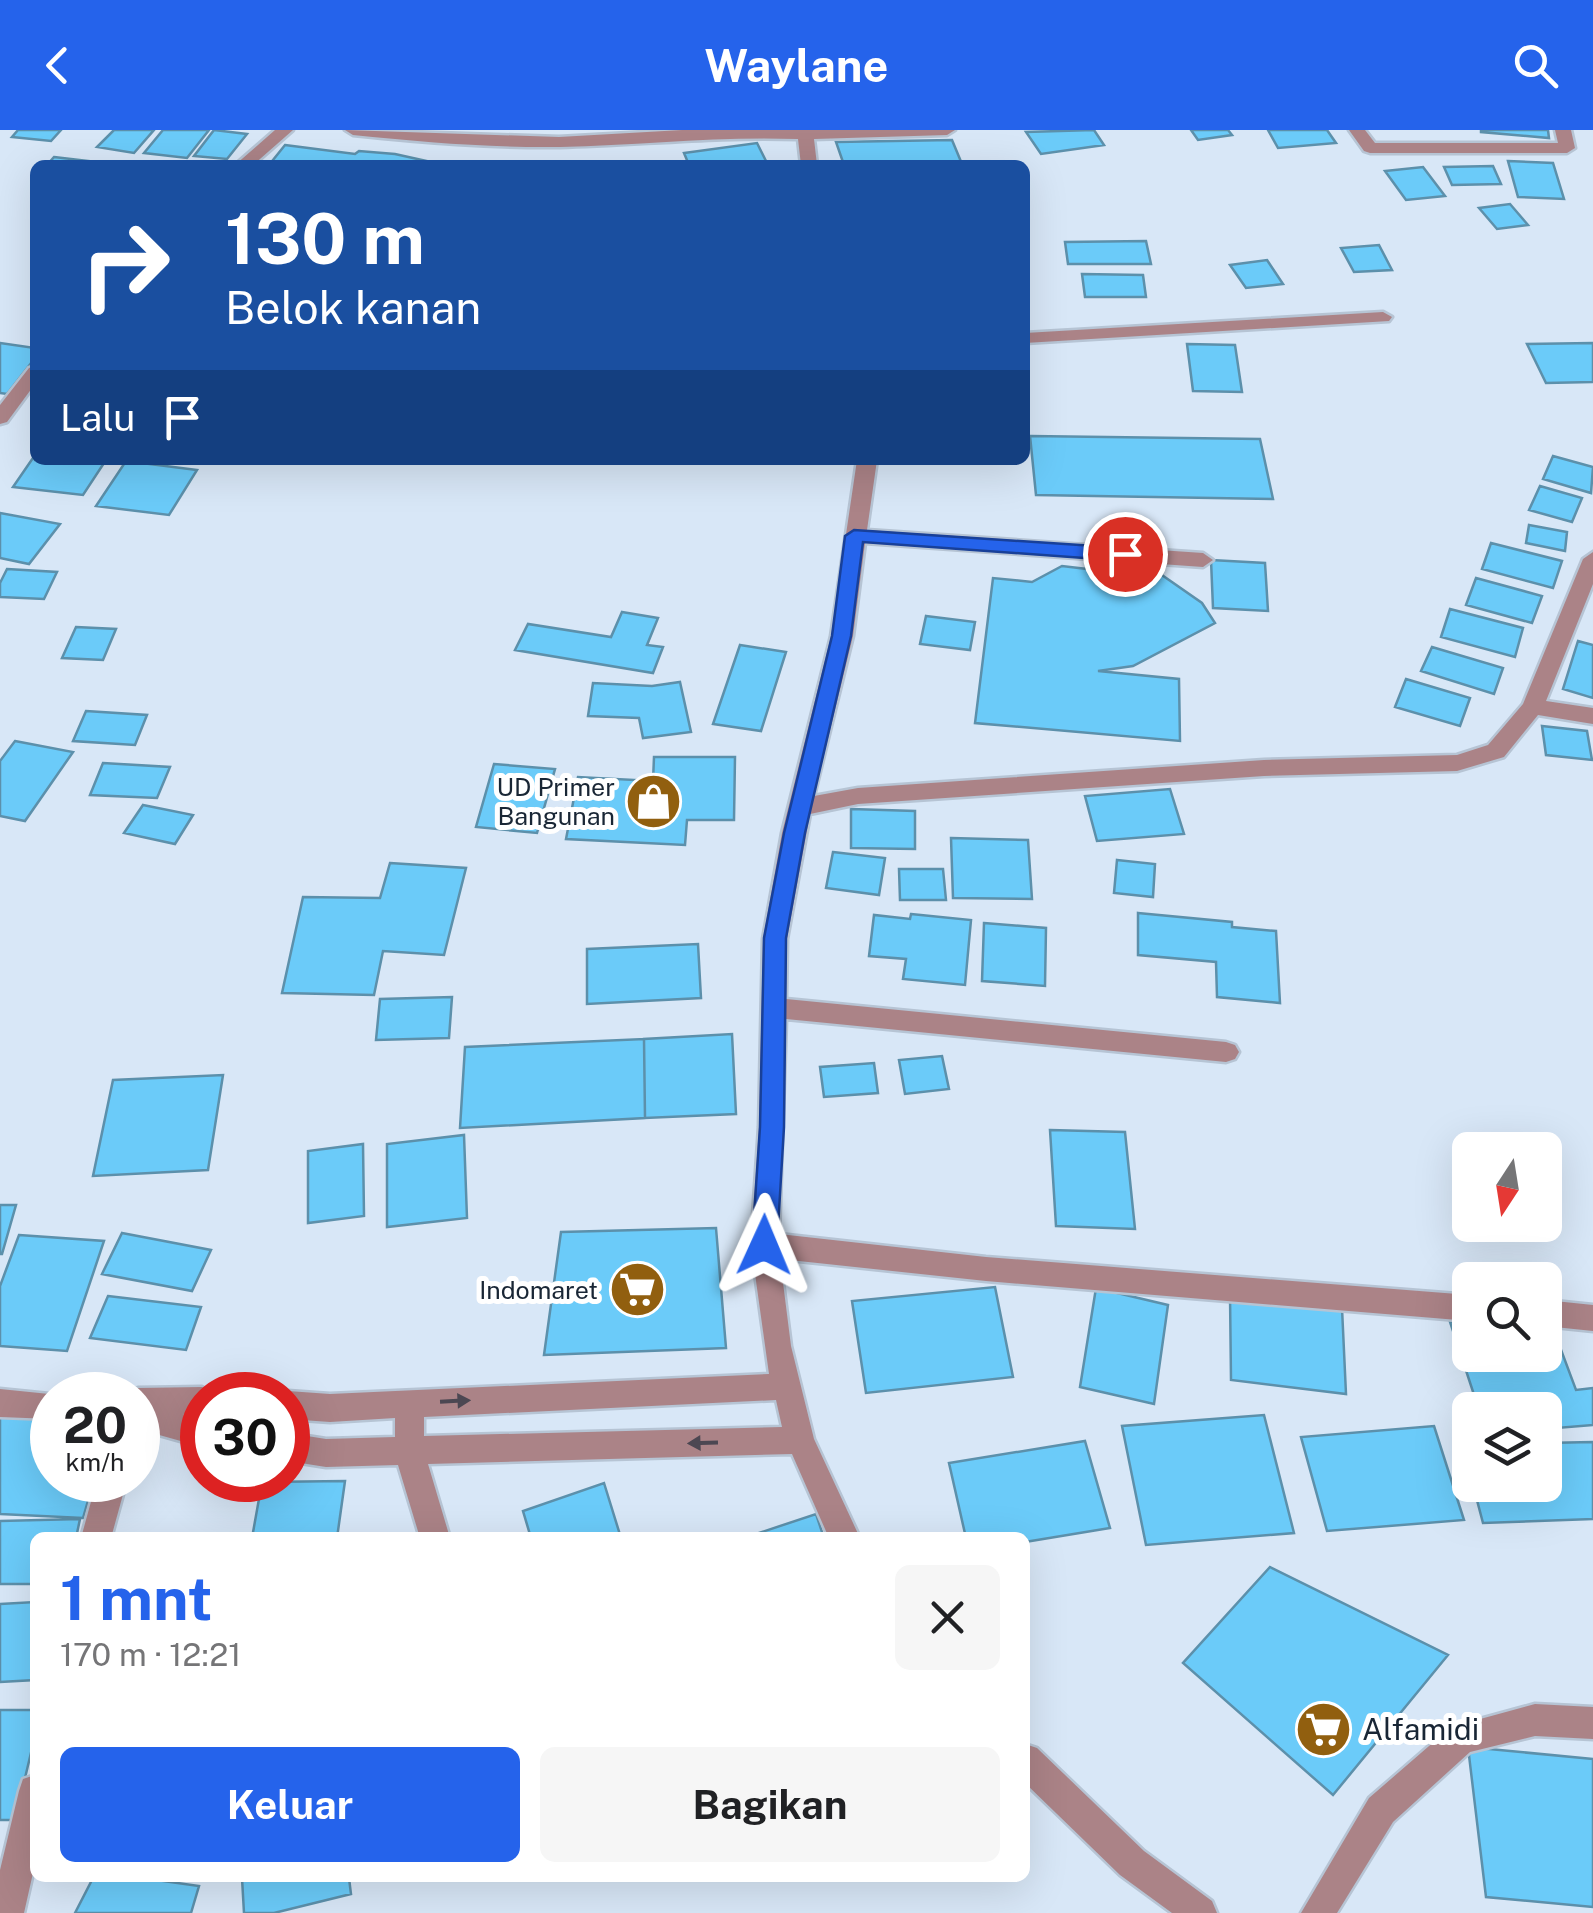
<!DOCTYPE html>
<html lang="id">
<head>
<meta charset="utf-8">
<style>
  body { margin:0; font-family:"Public Sans",sans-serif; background:#f6f6f6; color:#202124; height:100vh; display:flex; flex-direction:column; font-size:38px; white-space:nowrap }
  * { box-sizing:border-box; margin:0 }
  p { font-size:32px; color:#757577 }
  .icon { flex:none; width:55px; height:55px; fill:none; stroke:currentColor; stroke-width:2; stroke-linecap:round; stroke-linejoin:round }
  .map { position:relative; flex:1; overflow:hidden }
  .drawer { position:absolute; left:30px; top:1402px; width:1000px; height:350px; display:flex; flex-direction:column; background:#fff; border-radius:15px; box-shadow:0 10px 40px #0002 }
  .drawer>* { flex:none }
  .top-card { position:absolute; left:30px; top:30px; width:1000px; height:305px; border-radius:15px; box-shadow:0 10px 40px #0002; background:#1a4fa0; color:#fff; overflow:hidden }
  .needle { width:65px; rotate:192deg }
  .buttons { position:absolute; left:1452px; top:1002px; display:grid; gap:20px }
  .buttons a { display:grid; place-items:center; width:110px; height:110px; border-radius:15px; background:#fff; box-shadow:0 10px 40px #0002; font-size:50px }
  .speed { position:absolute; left:30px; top:1242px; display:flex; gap:20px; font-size:50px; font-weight:700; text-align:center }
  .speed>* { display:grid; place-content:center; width:130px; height:130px; border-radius:50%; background:#fff; box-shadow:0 10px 40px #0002; line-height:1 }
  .speed small { font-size:25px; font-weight:400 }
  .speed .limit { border:15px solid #d22; background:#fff; color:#111 }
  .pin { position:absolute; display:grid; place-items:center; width:85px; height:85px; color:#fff; margin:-42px; border:5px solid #fff; border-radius:50%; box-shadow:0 2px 10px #0007 }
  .me { position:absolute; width:110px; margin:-55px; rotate:1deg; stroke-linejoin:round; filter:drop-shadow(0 0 8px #0008) }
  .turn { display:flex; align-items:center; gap:35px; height:210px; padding:0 30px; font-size:45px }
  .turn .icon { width:130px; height:130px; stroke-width:2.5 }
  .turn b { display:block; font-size:70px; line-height:85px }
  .then { display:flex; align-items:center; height:95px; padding:0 30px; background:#0003; gap:20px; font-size:38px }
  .round { display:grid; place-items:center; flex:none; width:105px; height:105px; border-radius:15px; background:#f6f6f6 }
  .head { display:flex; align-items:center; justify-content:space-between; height:170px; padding:0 30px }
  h1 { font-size:60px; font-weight:700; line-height:75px; color:#2563eb }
  .action { display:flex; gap:20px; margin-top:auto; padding:20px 30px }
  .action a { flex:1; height:115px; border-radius:15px; background:#2563eb; color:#fff; font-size:40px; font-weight:700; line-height:115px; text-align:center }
  .action a+a { background:#f6f6f6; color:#202124 }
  header { display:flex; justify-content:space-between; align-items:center; height:130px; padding:0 30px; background:#2563eb; color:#fff; font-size:45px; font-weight:700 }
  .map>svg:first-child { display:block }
  .building { fill:#6bcbf9; stroke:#5c90ab; stroke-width:2.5 }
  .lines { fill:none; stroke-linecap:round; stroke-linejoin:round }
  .minor-casing { stroke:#b6c4d4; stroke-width:5 }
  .minor { fill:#ab8387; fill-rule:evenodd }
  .oneway { fill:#4c4752 }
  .route { fill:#2563eb; stroke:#184099; stroke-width:2.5 }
  .labels { text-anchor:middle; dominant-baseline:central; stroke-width:10; stroke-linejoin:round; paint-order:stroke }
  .poi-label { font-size:25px; fill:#192635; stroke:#fff; text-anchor:end }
  .near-poi-label { font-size:30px; fill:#192635; stroke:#fff; text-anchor:start }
</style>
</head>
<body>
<header><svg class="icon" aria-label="back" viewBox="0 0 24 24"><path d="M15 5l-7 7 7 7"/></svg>Waylane<svg class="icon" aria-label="search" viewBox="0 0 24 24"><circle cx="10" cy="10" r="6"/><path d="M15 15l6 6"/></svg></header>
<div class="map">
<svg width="1593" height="1783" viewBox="0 0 1593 1783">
  <rect width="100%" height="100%" fill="#d8e7f7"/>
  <path class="building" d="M 18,0 L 61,0 L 51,11 L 12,7 Z
    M 114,0 L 154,0 L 134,23 L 97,17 Z
    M 163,0 L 209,0 L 187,28 L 144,23 Z
    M 214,0 L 247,4 L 227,29 L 194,26 Z
    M 1094,0 L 1104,15 L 1041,24 L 1026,2 Z
    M 1191,0 L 1228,0 L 1232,5 L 1198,10 Z
    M 1268,0 L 1327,0 L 1336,13 L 1278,18 Z
    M 1481,0 L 1548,0 L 1549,8 L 1481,2 Z
    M 952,10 L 962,34 L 844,35 L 836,12 Z
    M 757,13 L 768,35 L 689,35 L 684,23 Z
    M 285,15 L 355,24 L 359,21 L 395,24 L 440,34 L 269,35 Z
    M 54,27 L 122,35 L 47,35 Z
    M 1508,31 L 1553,33 L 1564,69 L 1518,67 Z
    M 1493,36 L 1501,54 L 1452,55 L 1444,37 Z
    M 1423,37 L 1445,66 L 1406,70 L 1385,41 Z
    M 1510,74 L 1528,95 L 1497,99 L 1479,78 Z
    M 1146,111 L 1151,134 L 1068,134 L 1065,112 Z
    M 1379,115 L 1392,140 L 1354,142 L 1341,118 Z
    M 1267,130 L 1283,154 L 1246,158 L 1230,135 Z
    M 1082,144 L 1143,145 L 1146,167 L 1085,167 Z
    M 0,213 L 35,218 L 35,228 L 7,264 L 0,263 Z
    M 1593,213 L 1593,252 L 1546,253 L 1527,214 Z
    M 1187,214 L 1235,215 L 1242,262 L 1193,261 Z
    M 1030,306 L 1260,309 L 1273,369 L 1036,365 Z
    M 35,325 L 35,330 L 106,330 L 83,365 L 13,357 Z
    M 1553,326 L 1593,337 L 1591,363 L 1543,349 Z
    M 126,331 L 197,340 L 169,385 L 96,376 Z
    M 1540,356 L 1582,368 L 1572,392 L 1529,380 Z
    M 0,383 L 60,394 L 29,434 L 0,428 Z
    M 1529,395 L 1567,402 L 1565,421 L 1526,413 Z
    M 1491,413 L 1562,431 L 1553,458 L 1482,439 Z
    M 1136,427 L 1202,473 L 1215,493 L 1133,536 L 1098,541 L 1179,549 L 1180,611 L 975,593 L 993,448 L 1032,452 L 1062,436 L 1087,439 L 1100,449 Z
    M 1211,430 L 1265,433 L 1268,481 L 1213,478 Z
    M 7,439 L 57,442 L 44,469 L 0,467 L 0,453 Z
    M 1476,448 L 1542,466 L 1532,493 L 1466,475 Z
    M 1450,479 L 1523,498 L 1515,527 L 1441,507 Z
    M 622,482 L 658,488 L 647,515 L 663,517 L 653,543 L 515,520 L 528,494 L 611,507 Z
    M 926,486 L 975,492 L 970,520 L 920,514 Z
    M 76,497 L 116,499 L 103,530 L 62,528 Z
    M 1578,511 L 1593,515 L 1593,568 L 1563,559 Z
    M 740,515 L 786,522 L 761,601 L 713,594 Z
    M 1432,517 L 1503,538 L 1494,564 L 1421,541 Z
    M 1406,549 L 1470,568 L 1460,596 L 1395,577 Z
    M 680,552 L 691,602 L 643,608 L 639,588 L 588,586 L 593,553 L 652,556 Z
    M 86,581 L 147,585 L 135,615 L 73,611 Z
    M 1542,596 L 1587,601 L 1592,630 L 1546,625 Z
    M 15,611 L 73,622 L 25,691 L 0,686 L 0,631 Z
    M 654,627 L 735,627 L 734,690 L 687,690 L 685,715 L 566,709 L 578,647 L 653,651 Z
    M 103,633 L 170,637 L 157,668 L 90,665 Z
    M 494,634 L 555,639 L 537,703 L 476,697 Z
    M 1170,659 L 1184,704 L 1097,711 L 1085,666 Z
    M 143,675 L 193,685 L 175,714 L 124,703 Z
    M 851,679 L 915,681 L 915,719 L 851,718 Z
    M 951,708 L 1028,710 L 1032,769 L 953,768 Z
    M 833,722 L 885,728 L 879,765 L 826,758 Z
    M 1117,730 L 1155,734 L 1153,767 L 1114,763 Z
    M 390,733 L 466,738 L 444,825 L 383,821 L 374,865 L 282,863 L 303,767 L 380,768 Z
    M 899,739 L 943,739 L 946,770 L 900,770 Z
    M 1138,783 L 1232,792 L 1232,797 L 1276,801 L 1280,873 L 1217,867 L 1216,832 L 1138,825 Z
    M 911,784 L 971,790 L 965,855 L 903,849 L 906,829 L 869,826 L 874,785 L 910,789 Z
    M 984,793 L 1046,798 L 1045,856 L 982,851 Z
    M 698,814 L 701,868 L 587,874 L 587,819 Z
    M 452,867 L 449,908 L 376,910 L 380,869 Z
    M 732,904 L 736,984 L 645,988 L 644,909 Z
    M 644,909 L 645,988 L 460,998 L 465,917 Z
    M 942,926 L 949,959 L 905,964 L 899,930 Z
    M 874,933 L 878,963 L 824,967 L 820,937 Z
    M 223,945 L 208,1040 L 93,1046 L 113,950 Z
    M 1050,1000 L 1125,1002 L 1135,1099 L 1056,1096 Z
    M 464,1005 L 467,1088 L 387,1097 L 387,1014 Z
    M 363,1014 L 364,1086 L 308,1093 L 308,1021 Z
    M 0,1075 L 16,1075 L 2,1124 L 0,1124 Z
    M 716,1098 L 726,1218 L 544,1225 L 561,1102 Z
    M 122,1103 L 211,1120 L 192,1161 L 102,1144 Z
    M 19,1105 L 104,1111 L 67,1221 L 0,1216 L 0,1156 Z
    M 995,1157 L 1013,1247 L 866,1263 L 852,1171 Z
    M 1096,1158 L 1168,1175 L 1154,1274 L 1080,1257 Z
    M 1230,1165 L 1342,1178 L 1346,1264 L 1231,1250 Z
    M 108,1166 L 201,1177 L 186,1220 L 90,1208 Z
    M 1545,1185 L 1548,1185 L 1576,1260 L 1593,1258 L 1593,1295 L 1545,1299 L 1545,1280 L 1479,1280 L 1450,1192 L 1470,1191 L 1470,1225 L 1545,1225 Z
    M 1264,1285 L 1294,1403 L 1146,1415 L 1122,1296 Z
    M 0,1287 L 52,1290 L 52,1350 L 94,1350 L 83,1388 L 0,1384 Z
    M 1434,1296 L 1464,1390 L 1327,1401 L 1301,1307 Z
    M 1085,1311 L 1110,1398 L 1025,1412 L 1025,1408 L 966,1408 L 949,1333 Z
    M 1593,1312 L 1593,1389 L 1483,1393 L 1473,1355 L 1545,1355 L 1545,1313 Z
    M 345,1351 L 337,1408 L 252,1408 L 262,1352 Z
    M 604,1353 L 621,1408 L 531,1408 L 523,1381 Z
    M 816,1384 L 824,1408 L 744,1408 Z
    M 80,1389 L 76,1408 L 35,1408 L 35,1454 L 0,1454 L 0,1391 Z
    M 1270,1437 L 1448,1525 L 1333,1665 L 1183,1533 Z
    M 35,1472 L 35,1550 L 0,1552 L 0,1474 Z
    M 0,1580 L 35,1580 L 35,1606 L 15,1690 L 0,1690 Z
    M 1468,1617 L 1593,1629 L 1593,1777 L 1486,1767 Z
    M 93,1748 L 142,1748 L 199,1756 L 191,1783 L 75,1783 Z
    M 242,1748 L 349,1748 L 351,1764 L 274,1783 L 244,1783 Z"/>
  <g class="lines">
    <defs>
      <path id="minor" d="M 275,0 L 293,0 L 253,35 L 235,35 Z
        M 345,0 L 559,7 L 682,0 L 955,0 L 947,5 L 814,9 L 817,35 L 801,35 L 798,9 C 718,6 640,15 560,17 C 491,18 422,12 353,5 Z
        M 1349,0 L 1365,0 L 1375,13 L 1558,13 L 1555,0 L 1571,0 L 1575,18 L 1567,23 L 1370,23 L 1364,21 Z
        M 1383,182 L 1392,187 L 1389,191 L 1025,213 L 1025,203 Z
        M 35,236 L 35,254 L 7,292 L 0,294 L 0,275 L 29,238 Z
        M 857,330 L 877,330 L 867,400 L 1203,423 L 1213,430 L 1203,437 L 865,413 L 853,506 L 814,666 L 858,658 L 1264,630 L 1457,625 L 1488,615 L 1523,574 L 1583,429 L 1593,422 L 1593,454 L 1546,571 L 1593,578 L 1593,594 L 1538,585 L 1504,627 L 1457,641 L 1264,646 L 858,674 L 810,684 L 787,809 L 786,869 L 1226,912 L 1235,915 L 1239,922 L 1235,929 L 1226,932 L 786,889 L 779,1104 L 986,1127 L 1470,1165 L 1470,1191 L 986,1151 L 780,1129 L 791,1216 L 814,1309 L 860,1408 L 829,1408 L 792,1324 L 428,1334 L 450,1408 L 420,1408 L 398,1335 L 326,1337 L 288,1331 L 288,1303 L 326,1309 L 395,1307 L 395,1288 L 330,1292 L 288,1289 L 288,1265 L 279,1265 L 288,1261 L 330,1264 L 769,1244 L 751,1115 L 759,997 L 763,809 L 782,703 L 831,506 ZM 776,1270 L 782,1297 L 424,1306 L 424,1287 Z
        M 1545,1170 L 1593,1175 L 1593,1201 L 1545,1196 Z
        M 202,1257 L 214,1265 L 202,1265 L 202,1283 L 183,1284 L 202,1289 L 202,1317 L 138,1299 L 138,1265 L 128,1262 L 138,1258 Z
        M 0,1259 L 59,1265 L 52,1265 L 52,1289 L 0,1287 Z
        M 97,1350 L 127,1350 L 111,1408 L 81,1408 Z
        M 1535,1574 L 1593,1577 L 1593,1609 L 1535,1606 L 1470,1622 L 1393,1692 L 1337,1783 L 1301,1783 L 1369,1668 L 1451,1597 Z
        M 1025,1614 L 1037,1618 L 1144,1721 L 1212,1771 L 1217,1783 L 1172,1783 L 1120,1745 L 1025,1653 Z
        M 35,1645 L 35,1734 L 24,1783 L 0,1783 L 0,1740 L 19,1661 L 23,1649 Z"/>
    </defs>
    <use href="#minor" class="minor-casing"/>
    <use href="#minor" class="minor"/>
  </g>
  <defs><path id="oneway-solid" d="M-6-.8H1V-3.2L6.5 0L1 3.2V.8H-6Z" transform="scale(2.5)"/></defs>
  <g class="oneway">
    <use href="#oneway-solid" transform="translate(455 1271) rotate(-3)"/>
    <use href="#oneway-solid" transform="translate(703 1313) rotate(178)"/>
  </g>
  <path class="route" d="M 854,400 L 1125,418 L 1134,424 L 1125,431 L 863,412 L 851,506 L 805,703 L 786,808 L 784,997 L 777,1115 L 773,1123 L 764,1126 L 756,1123 L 752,1115 L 760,997 L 764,808 L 784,703 L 832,506 L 845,406 Z"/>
  <defs>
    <symbol id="shop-disc" viewBox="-11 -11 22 22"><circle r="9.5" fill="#915f0f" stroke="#fff"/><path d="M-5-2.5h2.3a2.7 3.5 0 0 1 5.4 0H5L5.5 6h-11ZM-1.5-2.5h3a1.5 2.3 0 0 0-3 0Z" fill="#fff"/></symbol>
    <symbol id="supermarket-disc" viewBox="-11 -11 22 22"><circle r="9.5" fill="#915f0f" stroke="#fff"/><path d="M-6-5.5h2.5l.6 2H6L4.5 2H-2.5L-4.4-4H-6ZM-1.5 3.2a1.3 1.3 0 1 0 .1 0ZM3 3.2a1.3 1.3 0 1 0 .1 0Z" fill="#fff"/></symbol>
  </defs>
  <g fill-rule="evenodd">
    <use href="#shop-disc" x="622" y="640" width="63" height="63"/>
    <use href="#supermarket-disc" x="606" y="1128" width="63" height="63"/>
    <use href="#supermarket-disc" x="1292" y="1568" width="63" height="63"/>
  </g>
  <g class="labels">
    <g class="poi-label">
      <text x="615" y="657">UD Primer<tspan x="615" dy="29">Bangunan</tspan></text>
      <text x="598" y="1160">Indomaret</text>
    </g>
    <g class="near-poi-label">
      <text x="1362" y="1599">Alfamidi</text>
    </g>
  </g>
</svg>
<div class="buttons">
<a><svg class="needle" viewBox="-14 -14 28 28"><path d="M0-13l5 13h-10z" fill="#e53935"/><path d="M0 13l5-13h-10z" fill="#757577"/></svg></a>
<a><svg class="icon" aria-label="search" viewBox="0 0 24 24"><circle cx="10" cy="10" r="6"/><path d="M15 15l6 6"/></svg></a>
<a><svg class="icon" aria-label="layers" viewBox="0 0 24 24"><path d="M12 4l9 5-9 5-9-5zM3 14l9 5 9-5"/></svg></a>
</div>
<div class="speed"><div>20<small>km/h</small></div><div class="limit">30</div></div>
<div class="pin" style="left:1125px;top:424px;background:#d93025"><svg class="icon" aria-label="arrive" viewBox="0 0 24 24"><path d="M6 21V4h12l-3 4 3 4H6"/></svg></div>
<svg class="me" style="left:764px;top:1115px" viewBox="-20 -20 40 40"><path d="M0-17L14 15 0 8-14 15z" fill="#2563eb" stroke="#fff" stroke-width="4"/></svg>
<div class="top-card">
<div class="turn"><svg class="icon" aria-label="right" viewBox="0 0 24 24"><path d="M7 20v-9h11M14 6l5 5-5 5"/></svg><div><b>130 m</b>Belok kanan</div></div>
<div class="then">Lalu<svg class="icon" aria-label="arrive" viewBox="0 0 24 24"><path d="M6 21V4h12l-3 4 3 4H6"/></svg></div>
</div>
<section class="drawer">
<div class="head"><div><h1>1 mnt</h1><p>170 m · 12:21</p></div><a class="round"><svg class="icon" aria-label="close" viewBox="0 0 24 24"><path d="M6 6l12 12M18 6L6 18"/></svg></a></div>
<div class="action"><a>Keluar</a><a>Bagikan</a></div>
</section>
</div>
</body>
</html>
